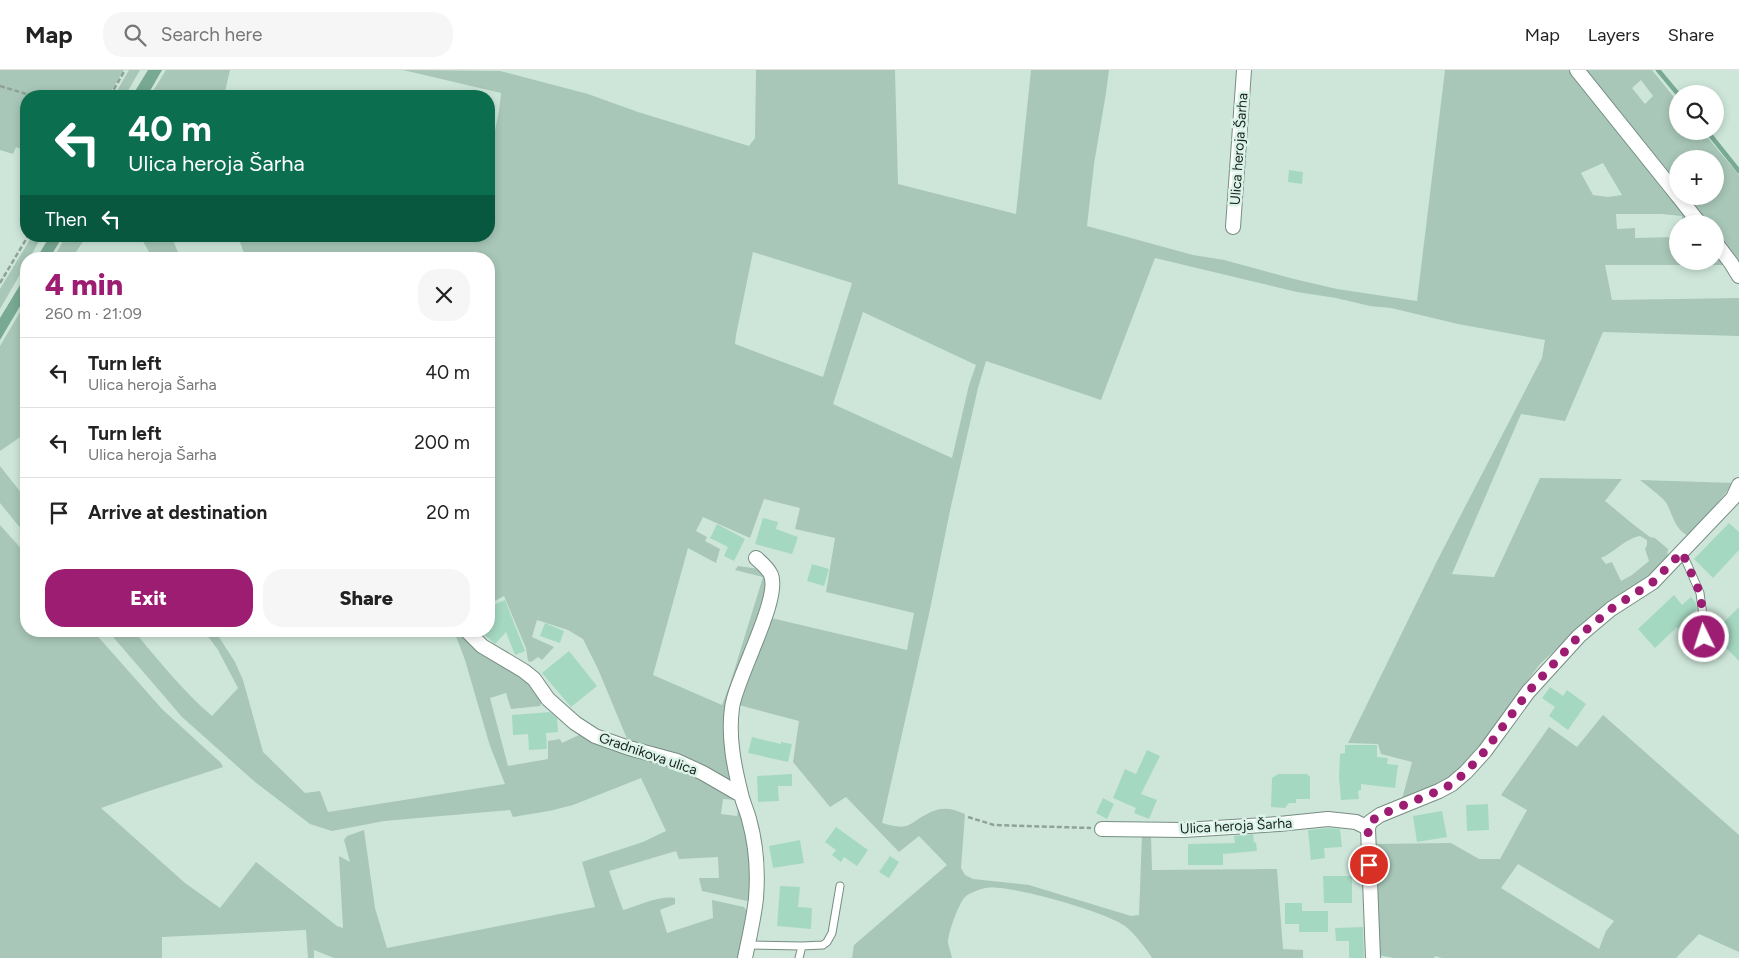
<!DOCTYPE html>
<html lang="en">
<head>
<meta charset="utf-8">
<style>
  body { margin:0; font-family:Figtree,sans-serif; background:#f6f6f6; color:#222; height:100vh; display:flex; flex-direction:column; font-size:19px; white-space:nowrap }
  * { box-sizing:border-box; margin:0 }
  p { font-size:16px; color:#767676 }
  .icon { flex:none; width:28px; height:28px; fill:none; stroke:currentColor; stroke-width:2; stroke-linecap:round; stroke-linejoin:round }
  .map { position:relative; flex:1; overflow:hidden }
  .panel { position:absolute; left:20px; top:182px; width:475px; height:385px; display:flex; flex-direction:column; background:#fff; border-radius:20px; box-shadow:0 2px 8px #0003 }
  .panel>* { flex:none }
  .top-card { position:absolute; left:20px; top:20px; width:475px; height:152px; border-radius:20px; box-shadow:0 2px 8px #0003; background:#0b6e4f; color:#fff; overflow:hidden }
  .fabs { position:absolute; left:1669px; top:15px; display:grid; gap:10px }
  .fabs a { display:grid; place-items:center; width:55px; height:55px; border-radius:50%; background:#fff; box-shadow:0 2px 8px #0003; font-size:25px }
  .pin { position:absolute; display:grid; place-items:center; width:42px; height:42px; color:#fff; margin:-21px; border:2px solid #fff; border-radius:50%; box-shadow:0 1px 5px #0007 }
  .me { position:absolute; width:55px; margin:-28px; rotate:356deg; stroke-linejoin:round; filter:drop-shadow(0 0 4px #0008) }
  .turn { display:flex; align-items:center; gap:18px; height:105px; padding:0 25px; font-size:22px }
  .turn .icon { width:65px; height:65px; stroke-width:2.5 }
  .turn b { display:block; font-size:35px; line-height:42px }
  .then { display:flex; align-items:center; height:48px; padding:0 25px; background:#0003; gap:10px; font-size:19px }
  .round { display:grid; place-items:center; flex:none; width:52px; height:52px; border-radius:20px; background:#f6f6f6 }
  .headline { display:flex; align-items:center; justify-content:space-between; height:85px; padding:0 25px }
  h1 { font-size:30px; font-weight:800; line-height:38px; color:#9c1d72 }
  .button { display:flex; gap:10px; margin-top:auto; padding:10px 25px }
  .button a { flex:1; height:58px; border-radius:20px; background:#9c1d72; color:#fff; font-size:20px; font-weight:800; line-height:58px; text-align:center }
  .button a+a { background:#f6f6f6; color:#222 }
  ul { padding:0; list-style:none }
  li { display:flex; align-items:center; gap:15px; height:70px; padding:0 25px; border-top:1px solid #e0e0e0 }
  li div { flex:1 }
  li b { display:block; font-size:19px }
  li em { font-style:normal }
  header { display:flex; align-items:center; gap:30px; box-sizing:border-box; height:70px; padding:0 25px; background:#fff; border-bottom:1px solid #e0e0e0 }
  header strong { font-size:24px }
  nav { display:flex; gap:28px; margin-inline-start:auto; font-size:18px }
  .search { width:350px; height:45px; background:#f6f6f6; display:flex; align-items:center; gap:12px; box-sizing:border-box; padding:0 18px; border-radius:20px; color:#767676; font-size:19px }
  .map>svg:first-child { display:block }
  .green { fill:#a8c7b8; fill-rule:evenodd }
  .water { fill:#78a993 }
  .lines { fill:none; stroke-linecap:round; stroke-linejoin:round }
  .stream { stroke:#78a993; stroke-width:4.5 }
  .building { fill:#a5d8c1 }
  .lane-casing { stroke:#778d83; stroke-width:9 }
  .street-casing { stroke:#778d83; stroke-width:16 }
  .path { stroke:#8fa299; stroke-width:2.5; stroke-dasharray:5 2.5; stroke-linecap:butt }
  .lane { stroke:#fff; stroke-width:7 }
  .street { stroke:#fff; stroke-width:14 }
  .route { stroke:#9c1d72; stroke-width:9; stroke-dasharray:0 16.2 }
  .labels { text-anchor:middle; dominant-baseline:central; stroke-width:5; stroke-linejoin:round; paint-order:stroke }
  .street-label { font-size:14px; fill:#18201c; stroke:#dbf3e8 }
</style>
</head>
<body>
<header>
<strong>Map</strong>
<div class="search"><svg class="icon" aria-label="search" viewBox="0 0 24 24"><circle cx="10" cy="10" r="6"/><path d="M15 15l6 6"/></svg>Search here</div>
<nav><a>Map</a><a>Layers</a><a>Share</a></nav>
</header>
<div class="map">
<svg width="1739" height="888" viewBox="0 0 1739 888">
  <rect width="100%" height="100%" fill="#cee6da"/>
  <path class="green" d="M 0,0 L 124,0 L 108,26 L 26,26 L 26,81 L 16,77 L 13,84 L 0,80 Z
    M 129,0 L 140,0 L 125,26 L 114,26 Z
    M 166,0 L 230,0 L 224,26 L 150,26 Z
    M 403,0 L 500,1 L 588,24 L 638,42 L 749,76 L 755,68 L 756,0 L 895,0 L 898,114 L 1016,144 L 1031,0 L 1109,0 L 1106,23 L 1094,94 L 1087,156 L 1193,185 L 1224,190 L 1294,209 L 1337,219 L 1417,231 L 1445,0 L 1573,0 L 1696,154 L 1682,154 L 1682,146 L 1661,144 L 1616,144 L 1617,159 L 1635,158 L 1635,168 L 1677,167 L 1678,191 L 1715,191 L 1715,178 L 1728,195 L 1605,195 L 1612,230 L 1739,228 L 1739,266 L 1603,262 L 1565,351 L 1521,344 L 1452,504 L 1494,507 L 1540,408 L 1622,409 L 1605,431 L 1634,455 L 1650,467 L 1655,468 L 1668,479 L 1667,488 L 1643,510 L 1593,545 L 1540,594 L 1516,626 L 1482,677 L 1463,699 L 1438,716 L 1402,729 L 1412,692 L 1381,684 L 1378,674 L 1348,673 L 1437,491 L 1542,288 L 1545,270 L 1458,254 L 1391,238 L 1370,236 L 1336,228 L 1297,222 L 1155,188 L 1101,330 L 986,291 L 978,318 L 951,436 L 929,544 L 882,753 C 890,755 899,758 906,756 C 911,755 916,750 920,748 C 938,737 946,736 965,744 L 961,798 L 965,805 L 973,809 L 1029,815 L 1131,846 L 1139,845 L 1142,765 L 1151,766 L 1152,800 L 1277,799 L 1283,879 L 1303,880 L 1303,888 L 1152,888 C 1145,877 1135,864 1125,856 C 1106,842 1009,814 986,818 C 980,819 969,823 965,827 C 958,835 948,863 948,873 C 949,878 951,883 952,888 L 852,888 L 854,875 L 947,795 L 919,766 L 899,782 L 846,727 L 830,737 L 793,692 L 799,651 L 735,634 L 767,547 L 907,580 L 914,543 L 826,522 L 835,468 L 795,459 L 800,438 L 764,429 L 750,468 L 703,447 L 696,461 L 707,467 L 705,471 L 720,479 L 716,493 L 688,478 L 653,605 L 722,635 L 730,614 L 763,507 L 735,500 L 738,496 L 760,499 L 765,505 L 769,518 L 729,635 L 733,713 L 630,676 L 598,599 L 583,569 L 568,560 L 537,550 L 532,567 L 554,577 L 542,590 L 538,587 L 531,592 L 528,591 L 526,578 L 504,526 L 489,534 L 489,189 L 246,189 L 238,166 L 489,166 L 489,90 L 499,41 L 501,23 ZM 1603,93 L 1622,125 L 1608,127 L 1593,125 L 1581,103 ZM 753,182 L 852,213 L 823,307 L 735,274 L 736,265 ZM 863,242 L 976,295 L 969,315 L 952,388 L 833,334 ZM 1640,466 L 1647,470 L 1647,475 L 1645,479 L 1649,491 L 1632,505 L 1621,511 L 1612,492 L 1606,494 L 1601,488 C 1615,482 1626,468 1640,466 Z
    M 1582,0 L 1652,0 L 1677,31 L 1678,61 L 1702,61 L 1739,105 L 1739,196 L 1715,166 L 1715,154 L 1705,154 L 1682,126 L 1715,126 L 1715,89 L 1678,89 L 1677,121 ZM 1641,10 L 1653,26 L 1645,34 L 1632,18 Z
    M 32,166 L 42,166 L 29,189 L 26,189 L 26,194 L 0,239 L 0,219 Z
    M 66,166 L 87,166 L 71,189 L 53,189 Z
    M 140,166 L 171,166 L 181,189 L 153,189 Z
    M 26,232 L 26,363 L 0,381 L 0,276 Z
    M 0,396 L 26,429 L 26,465 L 0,433 Z
    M 1640,410 L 1734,413 L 1690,466 C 1676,462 1673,446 1667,434 C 1663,427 1647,416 1640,410 Z
    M 0,455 L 26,484 L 26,561 L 93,561 L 162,639 L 221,693 L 223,697 L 146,722 L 101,738 L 185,813 L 220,838 L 256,792 L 337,856 L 343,858 L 339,786 L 350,792 L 344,770 L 347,766 L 364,760 L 375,838 L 387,878 L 595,837 L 582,792 L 643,772 L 666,761 L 641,708 L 573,735 L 549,741 L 513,747 L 510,740 L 384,751 L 332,761 L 310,754 L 255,712 L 182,647 L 108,561 L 134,561 C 159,591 183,621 212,646 L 238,618 L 218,580 L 204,561 L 215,561 L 235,592 L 243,610 L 263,682 L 305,723 L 320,721 L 328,742 L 505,714 L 490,676 L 465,590 L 454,561 L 460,561 L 464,567 L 525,606 L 542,631 L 540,636 L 511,639 L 506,623 L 490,628 L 508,696 L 548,689 L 548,671 L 560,669 L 562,673 L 581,664 L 666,691 L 738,730 L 723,729 L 721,744 L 737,746 L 738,737 L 746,752 L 753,824 L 747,831 L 702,821 L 699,808 L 719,808 L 718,787 L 679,789 L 676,781 L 609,801 L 623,840 C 638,836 659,825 675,828 L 675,834 L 660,840 L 667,863 L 713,848 L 712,830 L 744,837 L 749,844 L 741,888 L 334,888 L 314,880 L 314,888 L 308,888 L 306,860 L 162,867 L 162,888 L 0,888 Z
    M 1603,645 L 1739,765 L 1739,882 L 1699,864 L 1676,888 L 1442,888 L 1435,886 L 1434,888 L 1394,888 L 1378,885 L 1375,787 L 1376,774 L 1451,773 L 1479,789 L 1500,789 L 1527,740 L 1501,725 L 1549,657 L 1577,677 ZM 1518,794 L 1614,851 L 1606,861 L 1599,879 L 1501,818 Z"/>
  <path class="water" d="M 148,0 L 162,0 L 147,26 L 132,26 Z
    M 50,166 L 63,166 L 49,189 L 36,189 Z
    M 26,205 L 26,226 L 0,270 L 0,248 Z"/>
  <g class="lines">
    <path class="stream" d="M 1658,0 L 1678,24
      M 1707,61 L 1739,101"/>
  </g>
  <path class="building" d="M 1289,100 L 1303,102 L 1302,114 L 1288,112 Z
    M 763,448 L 778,452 L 776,459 L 798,467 L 792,484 L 755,474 Z
    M 1729,453 L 1739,462 L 1739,480 L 1713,508 L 1694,489 Z
    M 717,454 L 745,469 L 734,491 L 724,486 L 728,477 L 710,468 Z
    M 812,494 L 829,499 L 824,516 L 807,511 Z
    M 1674,525 L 1682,535 L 1691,527 L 1696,533 L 1697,539 L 1690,545 L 1697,552 L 1683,565 L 1677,557 L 1655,578 L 1638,559 Z
    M 505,530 L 525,581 L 515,585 L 506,562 L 495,574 L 480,561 L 489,561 L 489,537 Z
    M 1739,537 L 1739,591 L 1712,564 Z
    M 545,553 L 564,561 L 560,573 L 540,566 Z
    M 569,581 L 597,616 L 571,637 L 542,603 Z
    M 1550,617 L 1563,626 L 1567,620 L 1586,634 L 1568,660 L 1549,646 L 1555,637 L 1542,628 Z
    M 550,642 L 557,648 L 558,662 L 546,663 L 547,679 L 529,680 L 528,664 L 513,665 L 512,645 Z
    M 752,667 L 781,674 L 781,672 L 792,674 L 788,692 L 748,683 Z
    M 1345,675 L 1377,675 L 1377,687 L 1388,688 L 1387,694 L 1398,695 L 1395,718 L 1361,714 L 1361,720 L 1358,721 L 1359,729 L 1341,730 L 1339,707 L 1340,684 L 1345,683 Z
    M 1147,680 L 1160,686 L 1141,724 L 1157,730 L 1149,749 L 1134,743 L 1136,738 L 1113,728 L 1125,699 L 1136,704 Z
    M 792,704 L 792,716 L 778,716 L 779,731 L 758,732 L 757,706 Z
    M 1278,704 L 1307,704 L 1310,707 L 1310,729 L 1296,729 L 1296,733 L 1289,733 L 1285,738 L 1271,737 L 1272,708 Z
    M 1103,728 L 1114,734 L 1107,749 L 1096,743 Z
    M 1488,734 L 1489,760 L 1467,761 L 1466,735 Z
    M 1442,741 L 1447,767 L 1417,772 L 1413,746 Z
    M 836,757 L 868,780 L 857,796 L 844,787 L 841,792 L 832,785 L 836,780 L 825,772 Z
    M 1328,758 L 1340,759 L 1342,777 L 1324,778 L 1325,788 L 1311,790 L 1308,760 Z
    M 1253,764 L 1254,773 L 1256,772 L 1257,781 L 1223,784 L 1223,795 L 1188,795 L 1188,774 L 1235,773 L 1234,766 Z
    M 800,770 L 804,793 L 773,798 L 769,776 Z
    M 890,786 L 899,792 L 889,808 L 879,802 Z
    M 1323,806 L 1352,806 L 1352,833 L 1324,833 Z
    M 780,816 L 800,817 L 798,837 L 812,838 L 811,859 L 777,856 Z
    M 1285,833 L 1302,833 L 1302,841 L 1328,841 L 1328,862 L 1299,862 L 1299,854 L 1285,854 Z
    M 1363,857 L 1364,888 L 1349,888 L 1349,871 L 1336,871 L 1335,858 Z"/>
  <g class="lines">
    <defs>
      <path id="lane" d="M 1682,482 L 1700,523 L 1708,584
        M 747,875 L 802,876 L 823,875 L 827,872 L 832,863 L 840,816
        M 799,888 L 802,876"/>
      <path id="street" d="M 1577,0 L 1678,126
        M 1678,126 L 1700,154
        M 1233,157 L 1244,0
        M 1715,172 L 1731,193 L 1739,206
        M 468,562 L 482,576 L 524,601 L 534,609 L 548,629 L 575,653 L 595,666 L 629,678 L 677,691 L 703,703 L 741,725
        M 1102,759 L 1184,760 L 1279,754 L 1328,749 L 1356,752 L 1368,758
        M 745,888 C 749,868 754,848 756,828 C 758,803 756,774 749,749 C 747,741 743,733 741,724 C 734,696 728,667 732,638 C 735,610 781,529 771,505 C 768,498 762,493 756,488
        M 1373,888 L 1368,758 L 1370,752 L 1380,745 L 1439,721 L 1452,714 L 1466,702 L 1485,681 L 1528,622 L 1579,566 L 1611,539 L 1653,512 L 1733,428 L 1739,415"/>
    </defs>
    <use href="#lane" class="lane-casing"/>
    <use href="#street" class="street-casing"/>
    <path class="path" d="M 0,16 L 33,26
      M 110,26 L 125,0
      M 0,213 L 28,166
      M 968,747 L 994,755 L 1091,758"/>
    <use href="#lane" class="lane"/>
    <use href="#street" class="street"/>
  </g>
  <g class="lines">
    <path class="route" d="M 1369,795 L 1368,758 L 1370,752 L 1380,745 L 1438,721 L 1452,714 L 1466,702 L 1485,681 L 1528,622 L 1579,566 L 1611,539 L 1653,512 L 1682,482 L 1700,523 L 1702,538 L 1704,567"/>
  </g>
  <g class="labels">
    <g class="street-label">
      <text transform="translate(1239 79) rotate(-86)">Ulica heroja Šarha</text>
      <text transform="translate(648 684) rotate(19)">Gradnikova ulica</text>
      <text transform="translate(1236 756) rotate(-3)">Ulica heroja Šarha</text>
    </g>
  </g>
</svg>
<div class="fabs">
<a><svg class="icon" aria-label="search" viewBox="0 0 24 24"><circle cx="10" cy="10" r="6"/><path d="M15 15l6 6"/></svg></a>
<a>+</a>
<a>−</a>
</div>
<div class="pin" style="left:1369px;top:795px;background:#d93025"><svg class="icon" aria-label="arrive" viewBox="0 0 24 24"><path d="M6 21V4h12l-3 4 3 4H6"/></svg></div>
<svg class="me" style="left:1704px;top:567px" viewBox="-20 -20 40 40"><circle r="17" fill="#9c1d72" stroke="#fff" stroke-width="3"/><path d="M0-11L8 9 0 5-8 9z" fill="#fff"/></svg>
<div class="top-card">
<div class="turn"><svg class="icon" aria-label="left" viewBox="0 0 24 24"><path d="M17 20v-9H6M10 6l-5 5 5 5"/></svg><div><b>40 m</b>Ulica heroja Šarha</div></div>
<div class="then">Then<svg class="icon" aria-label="left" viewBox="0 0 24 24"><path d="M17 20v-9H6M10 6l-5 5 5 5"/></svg></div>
</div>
<section class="panel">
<div class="headline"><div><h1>4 min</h1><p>260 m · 21:09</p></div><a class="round"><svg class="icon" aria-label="close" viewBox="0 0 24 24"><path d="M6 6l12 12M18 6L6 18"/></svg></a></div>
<ul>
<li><svg class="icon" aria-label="left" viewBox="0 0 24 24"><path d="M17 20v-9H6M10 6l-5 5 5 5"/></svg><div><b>Turn left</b><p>Ulica heroja Šarha</p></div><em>40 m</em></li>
<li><svg class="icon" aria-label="left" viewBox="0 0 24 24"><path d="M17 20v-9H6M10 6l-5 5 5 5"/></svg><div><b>Turn left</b><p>Ulica heroja Šarha</p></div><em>200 m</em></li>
<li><svg class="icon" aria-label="arrive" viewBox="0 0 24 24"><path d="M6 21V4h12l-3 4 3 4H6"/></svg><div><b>Arrive at destination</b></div><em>20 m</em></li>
</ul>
<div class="button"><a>Exit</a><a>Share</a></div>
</section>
</div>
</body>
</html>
